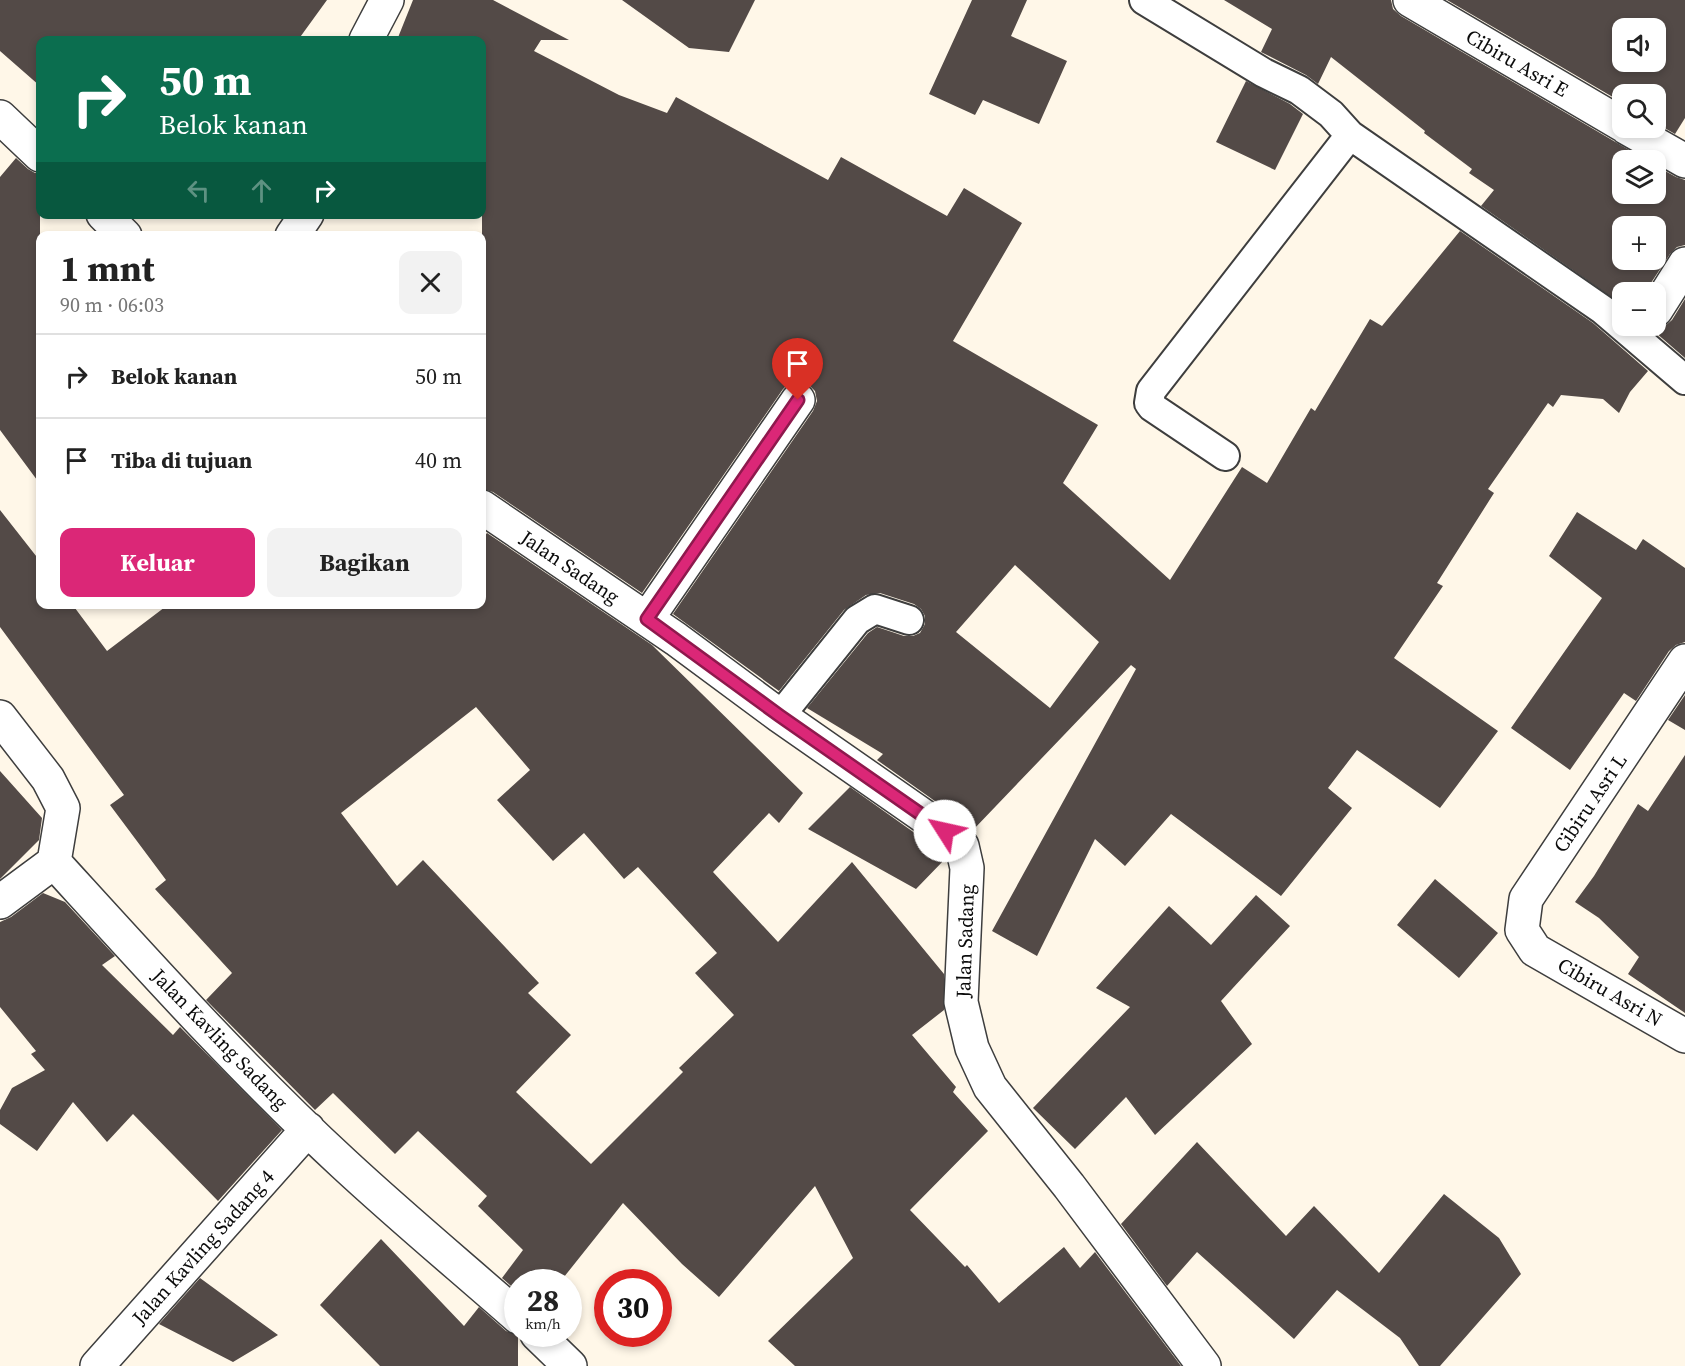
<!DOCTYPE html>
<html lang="id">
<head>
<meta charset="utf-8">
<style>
  body { margin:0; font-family:"Source Serif 4",serif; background:#f2f2f2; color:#222; height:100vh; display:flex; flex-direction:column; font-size:22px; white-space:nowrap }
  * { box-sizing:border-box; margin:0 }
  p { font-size:20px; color:#767676 }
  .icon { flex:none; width:33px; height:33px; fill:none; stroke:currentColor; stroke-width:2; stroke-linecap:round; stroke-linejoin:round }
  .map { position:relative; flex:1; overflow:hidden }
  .sheet { position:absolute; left:36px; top:231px; width:450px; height:378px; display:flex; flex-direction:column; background:#fff; border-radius:12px; box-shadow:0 3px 9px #0003 }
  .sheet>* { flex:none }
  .hud { position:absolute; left:36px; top:36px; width:450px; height:183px; border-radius:12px; box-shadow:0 3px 9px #0003; background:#0b6e4f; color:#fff; overflow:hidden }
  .controls { position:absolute; left:1612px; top:18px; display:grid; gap:12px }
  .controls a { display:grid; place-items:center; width:54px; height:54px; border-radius:12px; background:#fff; box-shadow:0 3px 9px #0003; font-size:30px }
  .speed { position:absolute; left:504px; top:1269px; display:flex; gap:12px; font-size:30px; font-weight:700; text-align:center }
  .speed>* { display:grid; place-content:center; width:78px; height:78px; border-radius:50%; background:#fff; box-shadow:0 3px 9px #0003; line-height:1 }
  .speed small { font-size:15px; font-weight:400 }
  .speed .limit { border:9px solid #d22; background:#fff; color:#111 }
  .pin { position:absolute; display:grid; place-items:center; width:51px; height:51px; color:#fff; margin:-62px -26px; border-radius:50% 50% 50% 0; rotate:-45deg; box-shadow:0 0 6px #0007 }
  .pin .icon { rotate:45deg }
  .me { position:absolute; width:66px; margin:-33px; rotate:305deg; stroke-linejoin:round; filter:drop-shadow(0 0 4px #0008) }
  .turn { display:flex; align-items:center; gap:21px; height:126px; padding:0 24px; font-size:27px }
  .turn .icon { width:78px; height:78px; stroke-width:2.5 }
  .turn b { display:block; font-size:42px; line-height:51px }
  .lanes { display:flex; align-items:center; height:57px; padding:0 24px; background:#0003; justify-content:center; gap:30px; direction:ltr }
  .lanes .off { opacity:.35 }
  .round { display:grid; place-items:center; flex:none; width:63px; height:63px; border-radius:12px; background:#f2f2f2 }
  .headline { display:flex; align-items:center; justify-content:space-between; height:102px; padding:0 24px }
  h1 { font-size:36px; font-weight:700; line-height:45px }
  .button { display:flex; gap:12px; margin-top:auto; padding:12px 24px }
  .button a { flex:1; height:69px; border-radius:12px; background:#db2777; color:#fff; font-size:24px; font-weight:700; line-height:69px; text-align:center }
  .button a+a { background:#f2f2f2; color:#222 }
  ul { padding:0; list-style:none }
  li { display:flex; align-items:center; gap:18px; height:84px; padding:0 24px; border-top:2px solid #e0e0e0 }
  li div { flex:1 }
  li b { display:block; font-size:22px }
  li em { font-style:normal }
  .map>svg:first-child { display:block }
  .building { fill:#534a47; fill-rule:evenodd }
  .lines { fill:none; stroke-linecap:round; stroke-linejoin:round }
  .service-casing { stroke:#3e3e3e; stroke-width:32 }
  .minor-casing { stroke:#3e3e3e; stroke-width:36 }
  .service { stroke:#fff; stroke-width:28 }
  .minor { stroke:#fff; stroke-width:33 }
  .route-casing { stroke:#8e194d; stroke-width:15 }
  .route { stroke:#db2777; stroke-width:10 }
  .labels { text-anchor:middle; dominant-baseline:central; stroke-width:6; stroke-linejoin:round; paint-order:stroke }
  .street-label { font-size:20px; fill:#0b0b0b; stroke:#fff }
</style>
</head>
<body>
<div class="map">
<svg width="1685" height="1366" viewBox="0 0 1685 1366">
  <rect width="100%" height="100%" fill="#fff7e8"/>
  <path class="building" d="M 0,0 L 327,0 L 298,40 L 40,40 L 40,86 L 0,51 Z
    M 413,0 L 493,0 L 569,40 L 541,40 L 534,51 L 619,95 L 667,113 L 676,97 L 828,180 L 841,157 L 947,216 L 964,188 L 1022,223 L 953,341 L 1098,425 L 1063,483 L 1170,580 L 1242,467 L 1267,483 L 1311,408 L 1315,411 L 1370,319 L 1382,326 L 1460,231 L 1593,323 L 1648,371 L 1630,392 L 1619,413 L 1603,399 L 1561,395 L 1553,407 L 1548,403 L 1488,489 L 1494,493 L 1437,583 L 1443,586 L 1394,658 L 1498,731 L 1440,808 L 1357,750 L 1328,788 L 1352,808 L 1281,896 L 1171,814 L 1125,866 L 1095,839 L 1037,956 L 992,931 L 1136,669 L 1131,665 L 973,830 L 956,816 L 877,760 L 883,754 L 807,708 L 868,633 L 877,627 L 904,636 L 913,636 L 920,633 L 925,624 L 925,616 L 921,609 L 914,604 L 880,593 L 866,595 L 844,610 L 779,691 L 673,614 L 813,411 L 817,401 L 815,391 L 809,385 L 799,381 L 789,383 L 783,389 L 642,593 L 493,492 L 482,489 L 482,40 L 397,40 ZM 1015,565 L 1099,642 L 1050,708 L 956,632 Z
    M 622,0 L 755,0 L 729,52 L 689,48 Z
    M 972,0 L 1027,0 L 1011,36 L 1067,61 L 1039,124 L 983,100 L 975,115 L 929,94 Z
    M 1224,0 L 1391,0 L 1393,9 L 1401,16 L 1646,160 L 1623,160 L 1623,194 L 1656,194 L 1656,166 L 1676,177 L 1685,180 L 1685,245 L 1677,247 L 1670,254 L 1645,292 L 1623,292 L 1623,305 L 1481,206 L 1494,190 L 1469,173 L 1472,169 L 1424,133 L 1425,131 L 1331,57 L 1318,84 L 1306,75 L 1261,52 L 1272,29 ZM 1623,226 L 1656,226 L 1656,260 L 1623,260 Z
    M 1447,0 L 1685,0 L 1685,118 L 1675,134 L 1656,123 L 1656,94 L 1623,94 L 1623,103 ZM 1623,28 L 1656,28 L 1656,62 L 1623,62 Z
    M 1246,81 L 1290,104 L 1303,114 L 1275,170 L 1216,142 Z
    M 16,158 L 28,169 L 35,173 L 40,173 L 40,484 L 0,430 L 0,177 Z
    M 1685,299 L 1685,358 L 1648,326 L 1656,329 L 1665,326 L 1672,320 Z
    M 0,510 L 40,561 L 40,604 L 72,604 L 107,651 L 169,604 L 482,604 L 482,539 L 487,533 L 652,645 L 803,793 L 779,823 L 769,813 L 713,872 L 778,942 L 852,862 L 944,974 L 944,1010 L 912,1035 L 956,1087 L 953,1092 L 988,1131 L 910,1210 L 965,1267 L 967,1265 L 999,1303 L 1064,1247 L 1080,1268 L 1095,1252 L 1181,1366 L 795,1366 L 768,1341 L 853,1258 L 815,1186 L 719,1297 L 682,1264 L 623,1203 L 560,1282 L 518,1282 L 518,1292 L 502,1278 L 523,1250 L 478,1206 L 487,1196 L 418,1131 L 395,1154 L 333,1093 L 315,1110 L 206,1000 L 232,973 L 155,889 L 166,880 L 110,805 L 124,795 L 0,627 ZM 476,707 L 530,770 L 497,800 L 553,861 L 584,833 L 624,879 L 638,867 L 717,953 L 695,973 L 734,1015 L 679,1068 L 683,1072 L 591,1164 L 516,1092 L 571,1035 L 528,993 L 539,983 L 423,860 L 397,886 L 341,813 Z
    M 1577,512 L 1636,550 L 1643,539 L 1685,568 L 1685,642 L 1676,645 L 1669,651 L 1636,701 L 1624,693 L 1570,770 L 1511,728 L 1602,598 L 1549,556 Z
    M 1685,695 L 1685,730 L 1668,720 Z
    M 1685,755 L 1685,1013 L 1628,974 L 1639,957 L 1599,918 L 1575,902 L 1594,876 L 1638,804 L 1648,811 Z
    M 0,771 L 42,818 L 39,840 L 0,879 Z
    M 850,787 L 933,846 L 945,856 L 946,858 L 916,889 L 808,829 Z
    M 1435,879 L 1498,933 L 1459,978 L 1397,925 Z
    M 43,893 L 65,902 L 115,956 L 102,965 L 173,1035 L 180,1027 L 282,1130 L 218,1201 L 133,1114 L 107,1142 L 73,1102 L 37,1151 L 0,1124 L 0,1110 L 12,1088 L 45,1070 L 31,1054 L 36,1051 L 0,1007 L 0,922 L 11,917 Z
    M 1256,895 L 1290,926 L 1221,1001 L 1252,1044 L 1155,1135 L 1126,1097 L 1075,1149 L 1033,1108 L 1130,1007 L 1096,988 L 1169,906 L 1211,945 Z
    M 1197,1142 L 1286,1236 L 1314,1206 L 1379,1273 L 1444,1194 L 1499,1238 L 1521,1274 L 1440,1366 L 1419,1366 L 1400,1338 L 1337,1290 L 1294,1339 L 1197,1252 L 1167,1286 L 1121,1224 Z
    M 381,1239 L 464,1326 L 479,1307 L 506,1331 L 518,1335 L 518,1366 L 380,1366 L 320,1305 Z
    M 200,1278 L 278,1335 L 233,1362 L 159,1324 Z"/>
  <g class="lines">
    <defs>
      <path id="service" d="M 1144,0 L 1264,73 L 1299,90 L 1331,114 L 1350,135 L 1603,310 L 1685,380
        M 1225,456 L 1152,407 L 1149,403 L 1151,391 L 1350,135
        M 780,716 L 857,620 L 875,609 L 909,620"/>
      <path id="minor" d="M 1410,0 L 1623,125
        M 366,40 L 387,0
        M 0,117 L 40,155
        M 1627,128 L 1685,161
        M 103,214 L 125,236
        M 292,236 L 307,214
        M 1656,310 L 1685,264
        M 482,507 L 676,639 L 780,716 L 945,831 L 962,846 L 967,868 L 961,1002 L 972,1048 L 990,1087 L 1069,1186 L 1204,1366
        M 647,619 L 798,400
        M 1685,661 L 1526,899 L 1522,930 L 1535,950 L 1685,1036
        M 0,717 L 48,779 L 63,808 L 54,862 C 148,965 241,1069 344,1164 C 400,1216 460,1266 518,1317
        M 0,902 L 54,862
        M 537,1334 L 570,1366
        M 97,1366 L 308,1129"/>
    </defs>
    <use href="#service" class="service-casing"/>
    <use href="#minor" class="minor-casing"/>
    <use href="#service" class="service"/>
    <use href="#minor" class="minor"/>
  </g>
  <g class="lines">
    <defs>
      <path id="route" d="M 798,400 L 647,619 L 780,716 L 945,831"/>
    </defs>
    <use href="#route" class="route-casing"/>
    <use href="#route" class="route"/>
  </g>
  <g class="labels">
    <g class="street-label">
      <text transform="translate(1517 63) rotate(30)">Cibiru Asri E</text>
      <text transform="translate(570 567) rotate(34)">Jalan Sadang</text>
      <text transform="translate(1590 803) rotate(-56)">Cibiru Asri L</text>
      <text transform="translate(965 941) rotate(-88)">Jalan Sadang</text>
      <text transform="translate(1610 992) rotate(30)">Cibiru Asri N</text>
      <text transform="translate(220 1039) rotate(46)">Jalan Kavling Sadang</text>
      <text transform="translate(203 1247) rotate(-48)">Jalan Kavling Sadang 4</text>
    </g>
  </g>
</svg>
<div class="controls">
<a><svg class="icon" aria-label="sound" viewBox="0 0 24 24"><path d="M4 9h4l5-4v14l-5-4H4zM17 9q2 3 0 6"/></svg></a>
<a><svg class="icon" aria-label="search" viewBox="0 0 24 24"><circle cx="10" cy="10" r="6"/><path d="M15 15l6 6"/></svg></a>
<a><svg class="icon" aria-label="layers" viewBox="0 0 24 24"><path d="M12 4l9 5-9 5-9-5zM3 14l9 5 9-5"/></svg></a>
<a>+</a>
<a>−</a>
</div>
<div class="speed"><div>28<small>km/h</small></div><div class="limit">30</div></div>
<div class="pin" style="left:798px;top:400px;background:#d93025"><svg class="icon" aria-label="arrive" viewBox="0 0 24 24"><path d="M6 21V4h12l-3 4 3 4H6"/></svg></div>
<svg class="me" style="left:945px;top:831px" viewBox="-20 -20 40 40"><circle r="19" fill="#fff"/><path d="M0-13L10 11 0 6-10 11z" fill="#db2777"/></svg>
<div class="hud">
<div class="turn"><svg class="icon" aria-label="right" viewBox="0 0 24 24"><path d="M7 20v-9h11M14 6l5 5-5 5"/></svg><div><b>50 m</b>Belok kanan</div></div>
<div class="lanes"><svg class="icon off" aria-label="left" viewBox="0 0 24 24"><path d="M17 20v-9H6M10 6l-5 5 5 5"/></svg><svg class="icon off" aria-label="ahead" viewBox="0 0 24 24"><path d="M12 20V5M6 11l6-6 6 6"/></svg><svg class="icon" aria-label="right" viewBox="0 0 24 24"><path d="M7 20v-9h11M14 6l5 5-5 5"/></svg></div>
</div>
<section class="sheet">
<div class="headline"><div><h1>1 mnt</h1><p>90 m · 06:03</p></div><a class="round"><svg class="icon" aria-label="close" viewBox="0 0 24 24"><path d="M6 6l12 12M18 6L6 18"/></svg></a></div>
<ul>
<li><svg class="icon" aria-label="right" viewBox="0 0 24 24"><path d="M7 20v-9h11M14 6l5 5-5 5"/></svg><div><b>Belok kanan</b></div><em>50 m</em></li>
<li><svg class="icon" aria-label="arrive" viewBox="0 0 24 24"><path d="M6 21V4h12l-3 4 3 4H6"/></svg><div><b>Tiba di tujuan</b></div><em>40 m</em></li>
</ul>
<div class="button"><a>Keluar</a><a>Bagikan</a></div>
</section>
</div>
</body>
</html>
